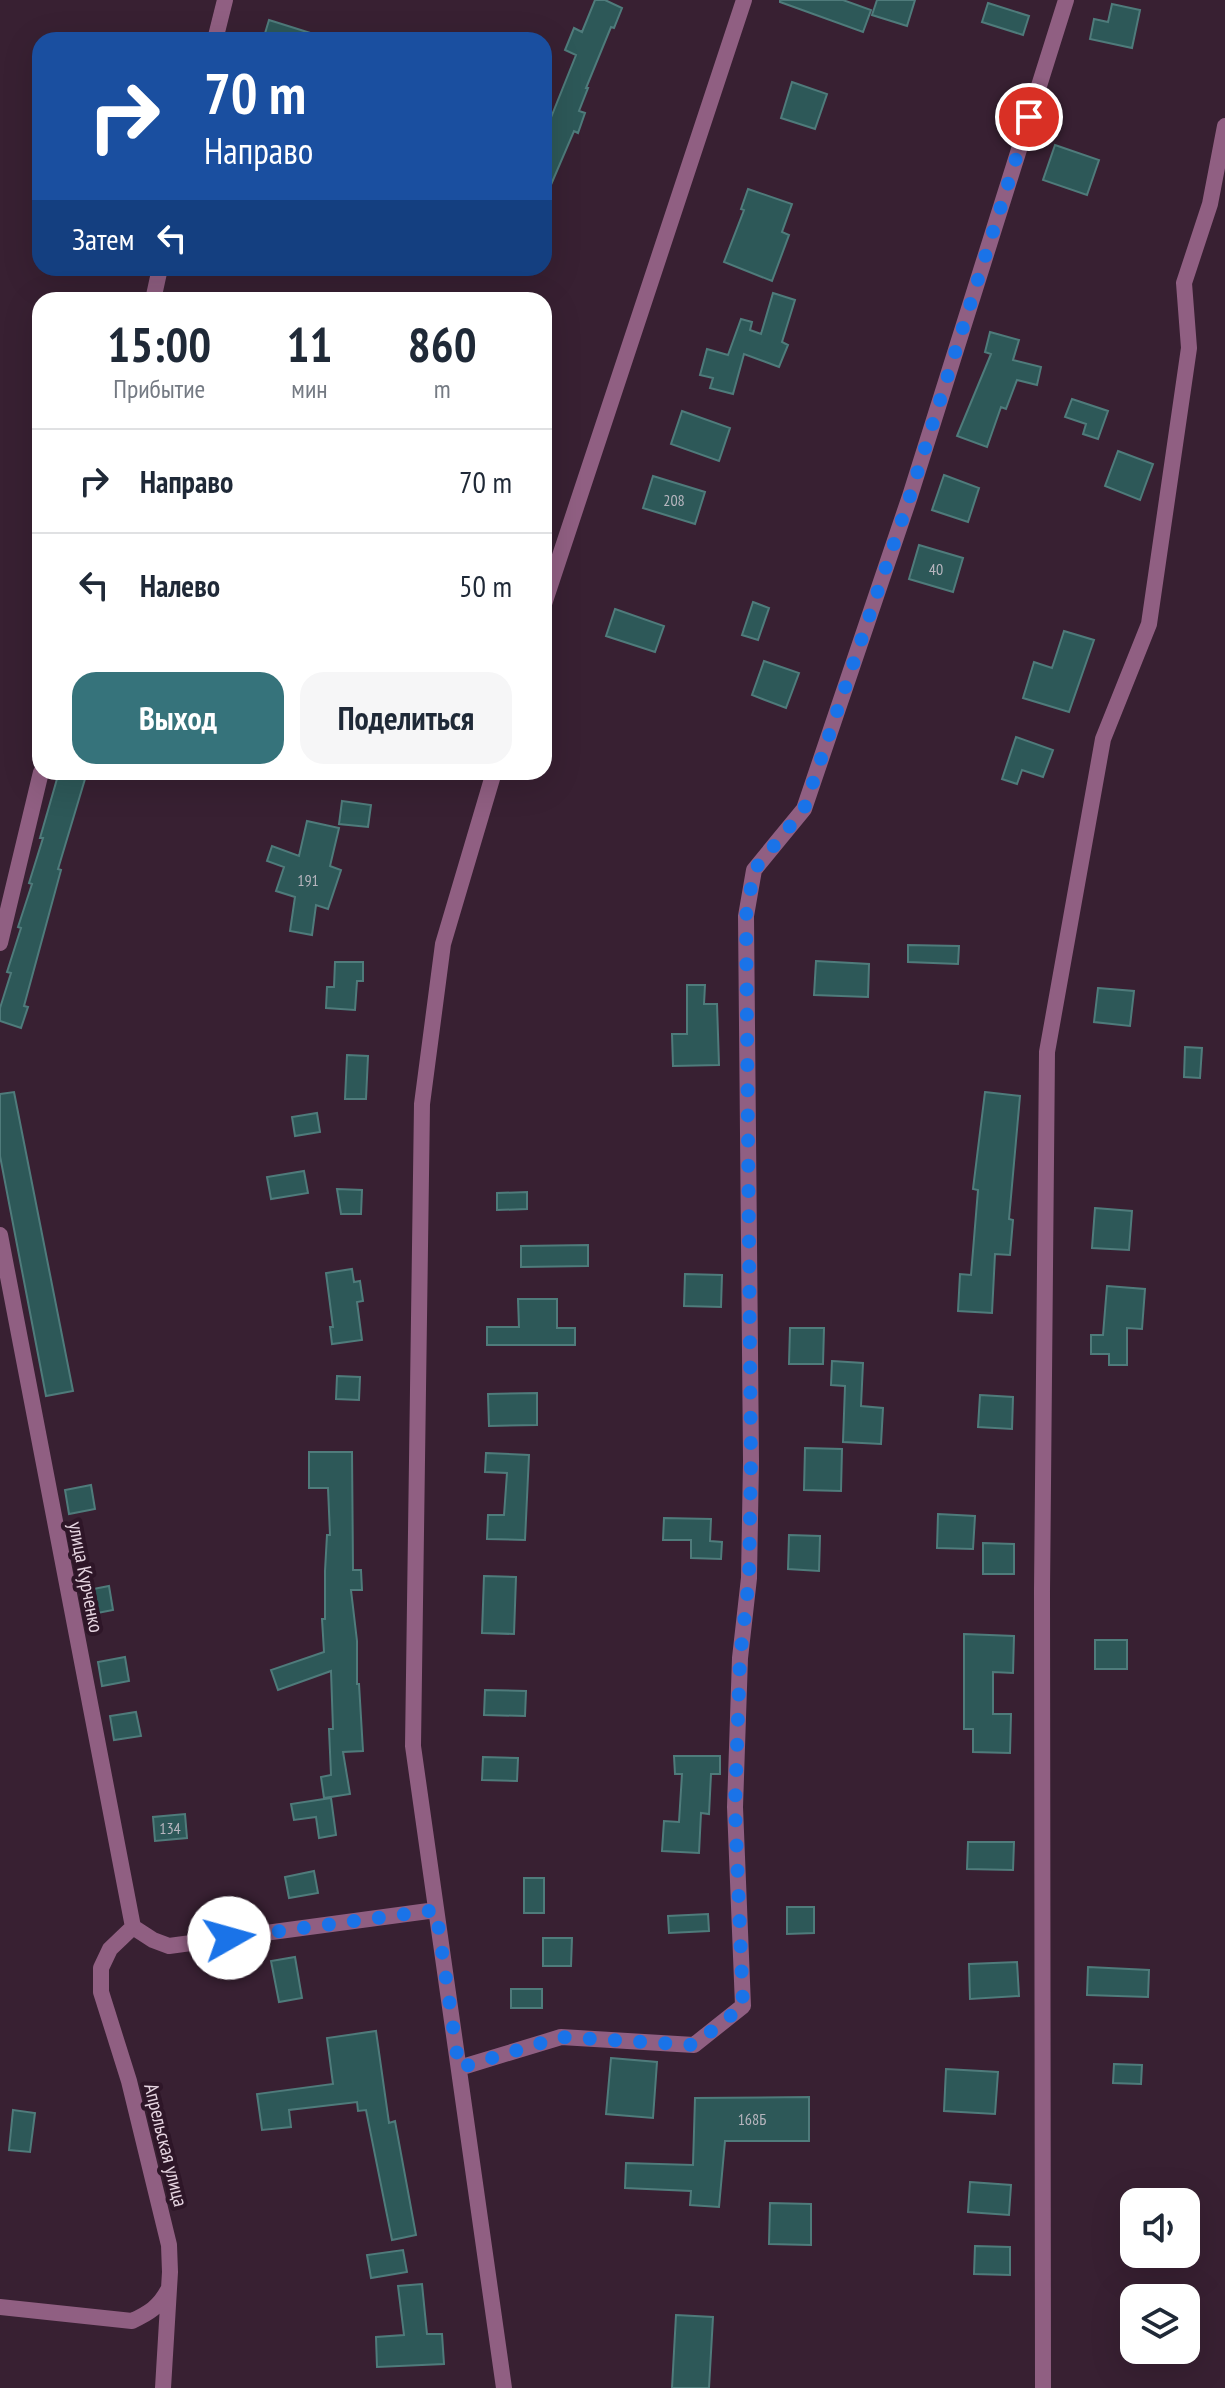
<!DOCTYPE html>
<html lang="ru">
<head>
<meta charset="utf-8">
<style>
  body { margin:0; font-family:"PT Sans Narrow",sans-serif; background:#f6f6f7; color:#1f2937; height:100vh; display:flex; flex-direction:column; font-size:30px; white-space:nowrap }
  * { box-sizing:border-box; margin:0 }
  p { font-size:26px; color:#747a83 }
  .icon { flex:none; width:44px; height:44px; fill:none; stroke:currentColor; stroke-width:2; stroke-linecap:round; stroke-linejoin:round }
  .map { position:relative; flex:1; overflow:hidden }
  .side { position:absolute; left:32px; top:292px; width:520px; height:488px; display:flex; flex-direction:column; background:#fff; border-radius:24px; box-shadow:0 8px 32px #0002 }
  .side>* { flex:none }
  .hud { position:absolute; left:32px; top:32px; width:520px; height:244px; border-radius:24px; box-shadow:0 8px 32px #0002; background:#1a4fa0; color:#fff; overflow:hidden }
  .controls { position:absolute; left:1120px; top:2188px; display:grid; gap:16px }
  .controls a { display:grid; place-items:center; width:80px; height:80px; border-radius:16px; background:#fff; box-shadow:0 8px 32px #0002; font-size:40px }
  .pin { position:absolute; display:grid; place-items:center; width:68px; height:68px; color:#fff; margin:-34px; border:4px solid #fff; border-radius:50%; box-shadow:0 2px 8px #0007 }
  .me { position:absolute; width:88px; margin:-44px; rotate:83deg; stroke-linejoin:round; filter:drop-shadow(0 0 6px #0008) }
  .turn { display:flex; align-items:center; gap:28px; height:168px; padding:0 40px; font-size:36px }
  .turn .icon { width:104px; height:104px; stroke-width:2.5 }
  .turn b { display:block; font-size:56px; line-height:68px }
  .then { display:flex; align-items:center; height:76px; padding:0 40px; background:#0003; gap:16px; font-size:30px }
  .eta { display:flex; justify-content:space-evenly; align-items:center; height:136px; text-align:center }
  .eta b { font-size:48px; font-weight:700; line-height:56px }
  .primary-button { display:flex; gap:16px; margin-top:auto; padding:16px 40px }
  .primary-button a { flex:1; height:92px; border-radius:24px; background:#36737b; color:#fff; font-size:32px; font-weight:700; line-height:92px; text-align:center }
  .primary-button a+a { background:#f6f6f7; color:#1f2937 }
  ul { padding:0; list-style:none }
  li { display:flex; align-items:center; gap:24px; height:104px; padding:0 40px; border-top:2px solid #e0e1e3 }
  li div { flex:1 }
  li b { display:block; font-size:30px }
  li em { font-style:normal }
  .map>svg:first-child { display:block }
  .building { fill:#2d5858; stroke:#4f7b7b; stroke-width:2 }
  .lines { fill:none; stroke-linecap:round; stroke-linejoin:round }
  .minor { stroke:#905f82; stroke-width:16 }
  .route { stroke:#1a73e8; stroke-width:14; stroke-dasharray:0 25.2 }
  .labels { text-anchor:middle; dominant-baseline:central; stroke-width:8; stroke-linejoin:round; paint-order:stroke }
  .number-label { font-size:16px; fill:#b8b6bf }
  .street-label { font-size:20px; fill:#e6d5e1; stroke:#2e1628 }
</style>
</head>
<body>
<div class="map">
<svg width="1225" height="2388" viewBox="0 0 1225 2388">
  <rect width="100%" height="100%" fill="#382032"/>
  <path class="building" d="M 595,0 L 605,0 L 622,8 L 614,28 L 611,27 L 586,88 L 588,88 L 579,111 L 585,113 L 578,133 L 574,131 L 544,201 L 544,135 L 576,55 L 565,50 L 574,28 L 582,32 Z
    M 780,0 L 843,0 L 871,10 L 863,32 L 780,2 Z
    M 877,0 L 915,0 L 907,26 L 872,15 Z
    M 988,3 L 1029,16 L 1023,35 L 982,22 Z
    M 1112,4 L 1140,10 L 1132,48 L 1090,39 L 1094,19 L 1108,22 Z
    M 269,20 L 320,36 L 320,40 L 263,40 Z
    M 792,82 L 827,94 L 815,129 L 781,118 Z
    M 1055,145 L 1099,160 L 1087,195 L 1043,180 Z
    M 748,189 L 792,204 L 782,232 L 789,235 L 772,281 L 724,262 L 744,210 L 741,209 Z
    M 773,293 L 795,300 L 782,342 L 788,345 L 779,367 L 744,354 L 733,394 L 710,388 L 713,378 L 700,375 L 707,349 L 728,355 L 741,319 L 752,322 L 750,330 L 761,334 Z
    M 990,332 L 1019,340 L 1013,360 L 1041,367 L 1037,385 L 1017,380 L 1006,409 L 1001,407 L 987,447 L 957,436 L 991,354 L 985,352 Z
    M 1072,399 L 1108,411 L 1098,439 L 1083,434 L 1086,424 L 1065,417 Z
    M 682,411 L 730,428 L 719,461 L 671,444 Z
    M 1118,451 L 1153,464 L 1140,500 L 1105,486 Z
    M 944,475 L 979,488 L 968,522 L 932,510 Z
    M 653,476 L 705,492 L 695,524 L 643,508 Z
    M 919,545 L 963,558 L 953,592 L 909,579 Z
    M 753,602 L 769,608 L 758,640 L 742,635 Z
    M 615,609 L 664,626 L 655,652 L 606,636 Z
    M 1064,631 L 1094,640 L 1069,712 L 1023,698 L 1034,662 L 1052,668 Z
    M 764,661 L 799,673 L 786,708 L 752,695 Z
    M 1016,737 L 1053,750 L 1043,777 L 1022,770 L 1017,784 L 1002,779 Z
    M 59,772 L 85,779 L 58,869 L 61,870 L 24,1006 L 28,1007 L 21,1028 L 0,1021 L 0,1008 L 11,973 L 7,972 L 21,928 L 18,927 L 32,884 L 29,883 L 43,838 L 40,838 Z
    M 342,801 L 371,805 L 368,827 L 339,824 Z
    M 307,821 L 339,828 L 330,866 L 341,870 L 328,909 L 316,905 L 312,935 L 290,931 L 295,897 L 276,891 L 284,867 L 267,861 L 272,846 L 299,856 Z
    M 908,945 L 959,946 L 958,964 L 908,962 Z
    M 816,961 L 869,964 L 868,997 L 814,995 Z
    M 335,962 L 363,962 L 363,981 L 357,981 L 355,1010 L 326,1008 L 327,987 L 334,987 Z
    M 687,985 L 705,985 L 704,1004 L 717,1004 L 719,1065 L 673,1066 L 672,1034 L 687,1034 Z
    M 1098,988 L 1134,991 L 1130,1026 L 1094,1022 Z
    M 1185,1047 L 1202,1048 L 1200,1078 L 1184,1077 Z
    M 347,1055 L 368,1056 L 366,1099 L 345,1099 Z
    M 14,1092 L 73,1391 L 46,1396 L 0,1156 L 0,1094 Z
    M 985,1092 L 1020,1096 L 1009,1219 L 1013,1220 L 1010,1255 L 995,1254 L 992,1313 L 958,1311 L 960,1274 L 971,1275 L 978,1190 L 973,1189 Z
    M 317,1113 L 320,1132 L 295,1136 L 292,1117 Z
    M 304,1171 L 308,1193 L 271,1199 L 267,1177 Z
    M 337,1189 L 362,1190 L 361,1214 L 341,1214 Z
    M 527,1192 L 527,1209 L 497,1210 L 497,1193 Z
    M 1095,1208 L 1132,1211 L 1129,1250 L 1092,1248 Z
    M 588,1245 L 588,1266 L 521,1267 L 521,1246 Z
    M 352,1269 L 354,1282 L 360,1281 L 363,1301 L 357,1302 L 362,1340 L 332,1344 L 330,1327 L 333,1327 L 326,1273 Z
    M 685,1274 L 722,1275 L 721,1307 L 684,1306 Z
    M 1107,1286 L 1145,1289 L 1142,1329 L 1127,1328 L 1127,1365 L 1109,1365 L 1109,1354 L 1091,1354 L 1091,1335 L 1103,1335 Z
    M 518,1299 L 557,1299 L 557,1328 L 575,1328 L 575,1345 L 487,1345 L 487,1327 L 519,1327 Z
    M 790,1328 L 824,1328 L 823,1364 L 789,1364 Z
    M 832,1361 L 863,1363 L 861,1406 L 883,1408 L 881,1444 L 843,1442 L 845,1386 L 831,1385 Z
    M 337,1376 L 360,1377 L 359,1400 L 336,1399 Z
    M 537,1393 L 537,1425 L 489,1426 L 488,1394 Z
    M 980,1395 L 1013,1397 L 1012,1429 L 978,1427 Z
    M 805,1448 L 842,1449 L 841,1491 L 804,1490 Z
    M 309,1452 L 352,1452 L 353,1570 L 361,1570 L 362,1590 L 351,1590 L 357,1641 L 357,1684 L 359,1684 L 363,1751 L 343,1752 L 350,1794 L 324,1798 L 321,1777 L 331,1775 L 329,1729 L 333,1729 L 331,1671 L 278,1690 L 271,1670 L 324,1652 L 322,1619 L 325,1619 L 325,1571 L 327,1535 L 330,1535 L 328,1488 L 309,1488 Z
    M 486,1453 L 529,1455 L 525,1540 L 487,1539 L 488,1515 L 504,1515 L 507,1473 L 485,1472 Z
    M 91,1485 L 95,1509 L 69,1514 L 65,1490 Z
    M 938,1514 L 975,1516 L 973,1549 L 937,1548 Z
    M 664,1518 L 711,1519 L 710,1541 L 722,1542 L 721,1559 L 691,1558 L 691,1540 L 663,1540 Z
    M 789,1535 L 820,1536 L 819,1571 L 788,1569 Z
    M 983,1543 L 1014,1544 L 1014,1574 L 983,1574 Z
    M 484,1576 L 516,1577 L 514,1634 L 482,1633 Z
    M 109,1586 L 113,1610 L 87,1615 L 83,1591 Z
    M 964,1634 L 1014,1636 L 1013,1673 L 993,1672 L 993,1714 L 1011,1714 L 1010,1753 L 973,1752 L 973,1729 L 964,1729 Z
    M 1095,1640 L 1127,1640 L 1127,1669 L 1095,1669 Z
    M 125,1657 L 129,1681 L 102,1686 L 98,1662 Z
    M 485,1690 L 526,1691 L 525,1716 L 484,1715 Z
    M 136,1712 L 141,1736 L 114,1740 L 110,1716 Z
    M 674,1756 L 720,1756 L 720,1774 L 711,1774 L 709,1814 L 701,1813 L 699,1853 L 662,1851 L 664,1821 L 679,1822 L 682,1774 L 675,1774 Z
    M 483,1757 L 518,1758 L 517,1781 L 482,1780 Z
    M 331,1798 L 336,1835 L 319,1838 L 316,1817 L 294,1820 L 291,1804 Z
    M 185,1814 L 187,1838 L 155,1841 L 153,1817 Z
    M 968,1842 L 1014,1842 L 1013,1870 L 967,1869 Z
    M 314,1871 L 318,1893 L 289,1898 L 285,1877 Z
    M 524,1878 L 544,1878 L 544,1913 L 524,1913 Z
    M 787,1907 L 814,1907 L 814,1933 L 787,1934 Z
    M 708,1914 L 709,1931 L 669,1933 L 668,1916 Z
    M 543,1938 L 572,1938 L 571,1966 L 543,1966 Z
    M 295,1957 L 302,1998 L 279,2002 L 271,1961 Z
    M 1017,1962 L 1019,1996 L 970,1999 L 969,1964 Z
    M 1088,1967 L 1149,1970 L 1148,1997 L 1087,1995 Z
    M 511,1989 L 542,1989 L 542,2008 L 511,2008 Z
    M 376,2031 L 389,2123 L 395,2121 L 416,2235 L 392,2240 L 366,2110 L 358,2111 L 357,2102 L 289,2110 L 291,2127 L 262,2130 L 257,2094 L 333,2084 L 327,2038 Z
    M 611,2058 L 657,2062 L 653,2118 L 606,2114 Z
    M 1114,2064 L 1142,2065 L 1141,2084 L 1113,2083 Z
    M 946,2069 L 998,2072 L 995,2114 L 944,2111 Z
    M 809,2097 L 809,2141 L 725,2141 L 719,2207 L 690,2205 L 691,2191 L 625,2188 L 626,2163 L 693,2165 L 695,2098 Z
    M 13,2110 L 35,2113 L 30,2152 L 9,2150 Z
    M 970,2182 L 1011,2185 L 1009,2215 L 968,2212 Z
    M 770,2203 L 811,2204 L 811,2245 L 769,2244 Z
    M 975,2246 L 1010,2247 L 1010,2275 L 974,2274 Z
    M 403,2250 L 407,2272 L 371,2278 L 367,2255 Z
    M 422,2284 L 427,2334 L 442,2334 L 444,2364 L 377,2367 L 376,2337 L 404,2335 L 398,2286 Z
    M 676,2315 L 713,2317 L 709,2388 L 672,2388 Z"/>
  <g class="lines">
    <path class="minor" d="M 215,40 L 225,0
      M 153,300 L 160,268
      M 544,604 L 744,0
      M 494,772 L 443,944 L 422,1104 L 413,1746 L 504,2388
      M 0,943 L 41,772
      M 0,1235 L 133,1927
      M 133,1927 L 110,1949 L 101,1968 L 101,1992 L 129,2081 L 169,2245 L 170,2272 L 163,2388
      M 133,1927 L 153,1940 L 169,1946 L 436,1910
      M 459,2068 L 561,2037 L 694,2045 L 743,2006 L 735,1807 L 740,1658 L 749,1578 L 751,1461 L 746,916 L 754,870 L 804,809 L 910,496 L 1066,0
      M 0,2307 L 132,2321 C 149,2313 159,2307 168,2290
      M 1043,2388 L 1042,1592 L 1047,1052 L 1103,739 L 1149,624 L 1189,348 L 1184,283 L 1210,204 L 1225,126"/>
  </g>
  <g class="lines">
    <path class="route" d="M 229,1938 L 436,1910 L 459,2068 L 561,2037 L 694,2045 L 743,2006 L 735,1807 L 740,1658 L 749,1578 L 751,1461 L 746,916 L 754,870 L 804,809 L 910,496 L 1029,117"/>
  </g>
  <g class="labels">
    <g class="number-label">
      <text x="674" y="500">208</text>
      <text x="936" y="569">40</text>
      <text x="308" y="880">191</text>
      <text x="170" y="1828">134</text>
      <text x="752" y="2119">168Б</text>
    </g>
    <g class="street-label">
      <text transform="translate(86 1577) rotate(79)">улица Курченко</text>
      <text transform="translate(166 2145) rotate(76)">Апрельская улица</text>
    </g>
  </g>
</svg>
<div class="controls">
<a><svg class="icon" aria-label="sound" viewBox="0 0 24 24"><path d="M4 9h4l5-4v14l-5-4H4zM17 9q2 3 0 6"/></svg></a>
<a><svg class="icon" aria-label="layers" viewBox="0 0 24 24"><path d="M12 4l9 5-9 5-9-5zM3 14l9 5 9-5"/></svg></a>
</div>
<div class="pin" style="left:1029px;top:117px;background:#d93025"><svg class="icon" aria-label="arrive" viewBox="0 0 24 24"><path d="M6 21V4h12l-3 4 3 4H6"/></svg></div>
<svg class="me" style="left:229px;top:1938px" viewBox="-20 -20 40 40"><circle r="19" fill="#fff"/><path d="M0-13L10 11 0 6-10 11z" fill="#1a73e8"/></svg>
<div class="hud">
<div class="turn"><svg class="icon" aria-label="right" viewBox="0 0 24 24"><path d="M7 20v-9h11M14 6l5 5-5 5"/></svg><div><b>70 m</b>Направо</div></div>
<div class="then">Затем<svg class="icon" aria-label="left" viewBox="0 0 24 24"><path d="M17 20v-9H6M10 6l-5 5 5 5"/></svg></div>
</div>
<section class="side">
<div class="eta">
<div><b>15:00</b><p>Прибытие</p></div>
<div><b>11</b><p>мин</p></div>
<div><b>860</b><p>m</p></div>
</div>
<ul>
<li><svg class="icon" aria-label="right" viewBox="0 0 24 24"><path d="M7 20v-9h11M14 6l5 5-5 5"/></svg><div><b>Направо</b></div><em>70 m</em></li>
<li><svg class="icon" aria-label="left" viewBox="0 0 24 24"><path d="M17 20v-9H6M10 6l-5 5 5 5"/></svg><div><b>Налево</b></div><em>50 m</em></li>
</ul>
<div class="primary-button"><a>Выход</a><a>Поделиться</a></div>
</section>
</div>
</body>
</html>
